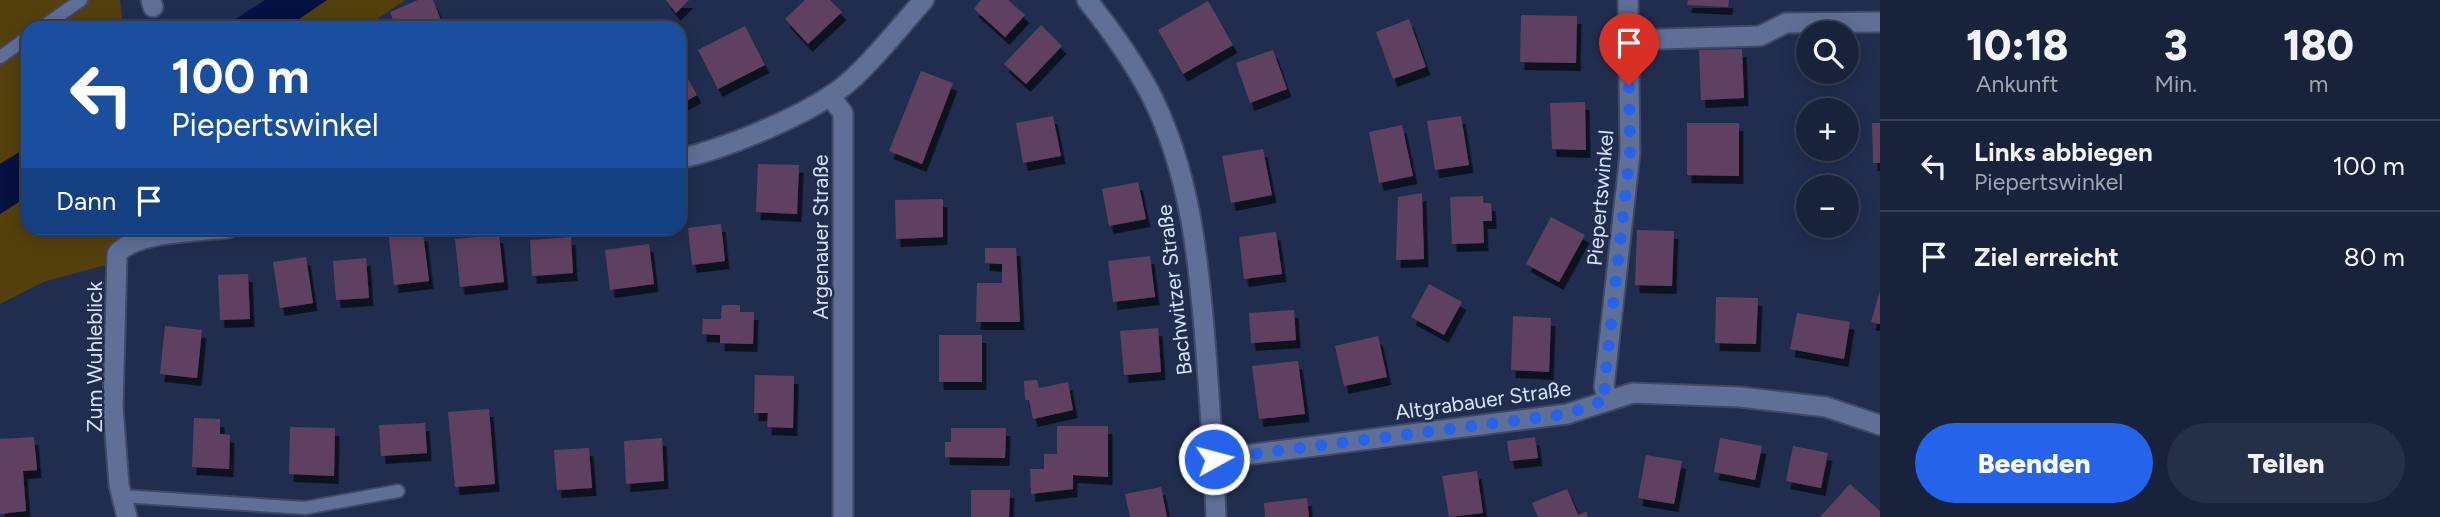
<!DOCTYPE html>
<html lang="de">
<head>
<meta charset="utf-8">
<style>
  body { margin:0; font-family:Figtree,sans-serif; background:#252f46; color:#f1f3f6; height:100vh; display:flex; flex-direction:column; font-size:26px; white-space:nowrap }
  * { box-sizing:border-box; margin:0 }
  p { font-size:23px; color:#9fa4af }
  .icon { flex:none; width:38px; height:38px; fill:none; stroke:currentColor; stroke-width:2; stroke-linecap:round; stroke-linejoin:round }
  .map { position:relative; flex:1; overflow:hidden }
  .details { display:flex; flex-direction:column; background:#18223b; width:560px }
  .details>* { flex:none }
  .top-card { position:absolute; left:21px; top:21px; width:665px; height:214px; border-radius:21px; box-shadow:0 4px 18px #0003,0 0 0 2px #363f55; background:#1a4fa0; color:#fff; overflow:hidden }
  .fabs { position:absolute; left:1796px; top:21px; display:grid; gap:14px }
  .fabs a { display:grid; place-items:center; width:63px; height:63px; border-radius:50%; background:#18223b; box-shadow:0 4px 18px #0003,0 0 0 2px #363f55; font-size:35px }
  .pin { position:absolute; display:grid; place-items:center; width:60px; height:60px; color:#fff; margin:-72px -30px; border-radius:50% 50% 50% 0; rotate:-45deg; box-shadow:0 0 7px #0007 }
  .pin .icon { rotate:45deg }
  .me { position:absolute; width:77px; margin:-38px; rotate:83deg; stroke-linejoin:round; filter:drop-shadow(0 0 5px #0008) }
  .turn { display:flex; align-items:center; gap:24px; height:147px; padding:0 35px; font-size:32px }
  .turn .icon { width:91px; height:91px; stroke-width:2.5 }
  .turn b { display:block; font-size:49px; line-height:60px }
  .then { display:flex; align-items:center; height:66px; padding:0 35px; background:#0003; gap:14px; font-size:26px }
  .eta { display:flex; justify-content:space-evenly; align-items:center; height:119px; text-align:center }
  .eta b { font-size:42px; font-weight:800; line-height:49px }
  .action { display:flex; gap:14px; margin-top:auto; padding:14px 35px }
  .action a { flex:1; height:80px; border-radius:42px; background:#2563eb; color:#fff; font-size:28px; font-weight:800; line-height:80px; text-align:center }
  .action a+a { background:#252f46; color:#f1f3f6 }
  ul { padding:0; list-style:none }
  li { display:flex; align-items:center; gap:21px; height:91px; padding:0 35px; border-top:2px solid #363f55 }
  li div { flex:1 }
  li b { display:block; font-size:26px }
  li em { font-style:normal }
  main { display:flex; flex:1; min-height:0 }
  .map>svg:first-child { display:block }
  .green { fill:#53400d }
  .water { fill:#071141 }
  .building { fill:#614160; filter:url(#shadow) }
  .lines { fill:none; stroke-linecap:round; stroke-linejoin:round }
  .service-casing { stroke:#404966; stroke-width:16 }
  .minor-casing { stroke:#404966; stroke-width:23 }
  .service { stroke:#5f6f96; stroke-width:12 }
  .minor { stroke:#5f6f96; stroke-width:19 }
  .route { stroke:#2563eb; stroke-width:12; stroke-dasharray:0 21.6 }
  .labels { text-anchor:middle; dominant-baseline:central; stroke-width:5; stroke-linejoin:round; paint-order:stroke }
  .street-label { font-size:21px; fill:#d8e1f7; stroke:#202d4f }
</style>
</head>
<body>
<main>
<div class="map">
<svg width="1880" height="517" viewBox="0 0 1880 517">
  <defs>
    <filter id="shadow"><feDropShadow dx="4.5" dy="8" stdDeviation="0" flood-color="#0009"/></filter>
  </defs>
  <rect width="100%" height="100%" fill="#202d4f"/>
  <path class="green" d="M 0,0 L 120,0 L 123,28 L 28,28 L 28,147 L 0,164 Z
    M 327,0 L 405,0 L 364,28 L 286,28 Z
    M 28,196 L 28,228 L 135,228 L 109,254 L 109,264 L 43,282 L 0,304 L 0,214 Z"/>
  <path class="water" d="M 265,0 L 327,0 L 286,28 L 222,28 Z
    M 28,147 L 28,196 L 0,214 L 0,164 Z"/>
  <path class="building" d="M 418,0 L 433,0 L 444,28 L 388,28 L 395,25 L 390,12 Z
    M 666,0 L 689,0 L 676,13 Z
    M 805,0 L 830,0 L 842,12 L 808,44 L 785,19 Z
    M 981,0 L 1008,0 L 1025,15 L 1005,37 L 974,9 Z
    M 1688,0 L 1729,0 L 1728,7 L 1687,5 Z
    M 1208,1 L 1233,45 L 1183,74 L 1158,30 Z
    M 1521,15 L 1577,16 L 1576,63 L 1520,62 Z
    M 1409,19 L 1426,67 L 1393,79 L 1376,32 Z
    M 1041,25 L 1062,46 L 1026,84 L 1004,64 Z
    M 745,26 L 765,65 L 718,89 L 698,50 Z
    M 1742,49 L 1744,98 L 1701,100 L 1699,50 Z
    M 1273,50 L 1287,89 L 1250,103 L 1236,63 Z
    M 679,62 L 697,95 L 679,105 Z
    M 921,71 L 953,83 L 922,164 L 889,151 Z
    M 1585,102 L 1586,150 L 1552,149 L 1550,103 Z
    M 1053,116 L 1061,156 L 1023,163 L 1016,123 Z
    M 1461,116 L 1469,165 L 1435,170 L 1427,121 Z
    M 1687,123 L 1739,123 L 1739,176 L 1687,175 Z
    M 1872,123 L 1880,123 L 1880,163 L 1873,163 Z
    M 1402,125 L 1413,176 L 1379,183 L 1369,132 Z
    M 1263,149 L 1272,195 L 1231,203 L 1222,156 Z
    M 758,164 L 799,165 L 797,214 L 756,212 Z
    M 1138,182 L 1146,219 L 1109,226 L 1102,189 Z
    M 1422,193 L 1424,259 L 1396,260 L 1398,197 Z
    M 1483,196 L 1483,203 L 1491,203 L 1492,221 L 1483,221 L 1484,243 L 1452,244 L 1450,197 Z
    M 943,199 L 943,237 L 896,239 L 895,200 Z
    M 1551,217 L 1585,235 L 1559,282 L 1526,264 Z
    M 721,224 L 725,261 L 692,265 L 688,228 Z
    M 1637,230 L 1674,231 L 1672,286 L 1635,285 Z
    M 1276,232 L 1282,274 L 1244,279 L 1239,237 Z
    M 423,233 L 429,281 L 394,285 L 389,237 Z
    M 499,235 L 504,282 L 460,287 L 455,239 Z
    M 571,237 L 573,273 L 532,276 L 530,240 Z
    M 649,244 L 654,284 L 610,290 L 605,250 Z
    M 985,248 L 1016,248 L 1020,322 L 976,322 L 977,283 L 1002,283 L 1002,264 L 985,263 Z
    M 1150,256 L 1155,297 L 1113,302 L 1108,261 Z
    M 306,257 L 313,303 L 280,308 L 273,262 Z
    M 366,258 L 369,298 L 336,300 L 333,261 Z
    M 248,274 L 250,319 L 220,320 L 218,275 Z
    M 1429,284 L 1462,302 L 1444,335 L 1411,317 Z
    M 1880,291 L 1880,324 L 1871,322 Z
    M 1716,297 L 1758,298 L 1756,344 L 1715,343 Z
    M 722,305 L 740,305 L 740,312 L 754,312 L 753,344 L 720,343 L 720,335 L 702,334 L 703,319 L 721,319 Z
    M 1294,310 L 1296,340 L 1251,343 L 1249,313 Z
    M 1797,313 L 1850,322 L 1844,359 L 1790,349 Z
    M 1513,316 L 1551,318 L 1549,372 L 1511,370 Z
    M 165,326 L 202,330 L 197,378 L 160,374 Z
    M 1158,328 L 1161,372 L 1124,375 L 1120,331 Z
    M 939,335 L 982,335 L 982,382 L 939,382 Z
    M 1378,336 L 1387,377 L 1344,386 L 1335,346 Z
    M 1298,361 L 1305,414 L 1259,419 L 1252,366 Z
    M 755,375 L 794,376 L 793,428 L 767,427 L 768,413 L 754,413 Z
    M 1037,380 L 1039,388 L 1068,382 L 1073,410 L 1033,419 L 1029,400 L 1025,400 L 1024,381 Z
    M 489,409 L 495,484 L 455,487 L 448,412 Z
    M 194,418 L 220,419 L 220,434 L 230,435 L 229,469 L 192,467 Z
    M 425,423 L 427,453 L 381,456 L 379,425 Z
    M 1057,426 L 1108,426 L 1108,477 L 1073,475 L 1073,489 L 1031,494 L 1030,469 L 1044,469 L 1044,454 L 1057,454 Z
    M 290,427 L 335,428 L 334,476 L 289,474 Z
    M 951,428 L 1006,428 L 1005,458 L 945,457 L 945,442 L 951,442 Z
    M 34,437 L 37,470 L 23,471 L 26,511 L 0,514 L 0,439 Z
    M 1535,437 L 1538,458 L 1510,461 L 1507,441 Z
    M 662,438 L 664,481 L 626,484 L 624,441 Z
    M 1720,438 L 1762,446 L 1755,480 L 1714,472 Z
    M 1793,446 L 1828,453 L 1821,488 L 1786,481 Z
    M 589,448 L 592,488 L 557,490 L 554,450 Z
    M 1646,455 L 1682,461 L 1674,504 L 1638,498 Z
    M 1477,471 L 1483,513 L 1449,517 L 1442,476 Z
    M 1850,484 L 1880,511 L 1880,517 L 1820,517 Z
    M 1161,487 L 1167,517 L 1130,517 L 1125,494 Z
    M 1567,489 L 1578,515 L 1586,512 L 1588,517 L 1538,517 L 1532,503 Z
    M 971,490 L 1010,490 L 1009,517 L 971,517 Z
    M 1307,498 L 1309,517 L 1265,517 L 1264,503 Z"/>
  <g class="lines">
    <defs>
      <path id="service" d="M 41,28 L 81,0
        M 0,57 L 28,37
        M 122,496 L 305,508 L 398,491"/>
      <path id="minor" d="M 151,0 L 153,7
        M 1087,0 C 1111,30 1132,59 1150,93 C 1191,173 1199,263 1206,352 C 1210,407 1214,462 1216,517
        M 1629,40 L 1760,36 L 1786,23 L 1880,22
        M 830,96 L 843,113 L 843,517
        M 679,159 C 727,148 815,113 851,80 C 877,57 900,26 924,0
        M 1608,399 L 1604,387 L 1630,153 L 1628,0
        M 1214,459 L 1567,414 L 1633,393 L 1740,397 L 1826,407 L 1880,425
        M 127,517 L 119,485 L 113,407 L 117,254 C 133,232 201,231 228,228"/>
    </defs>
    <use href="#service" class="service-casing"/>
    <use href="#minor" class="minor-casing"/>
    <use href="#service" class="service"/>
    <use href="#minor" class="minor"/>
  </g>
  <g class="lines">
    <path class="route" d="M 1214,459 L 1567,414 L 1608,399 L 1604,387 L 1630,153 L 1629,85"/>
  </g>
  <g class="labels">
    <g class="street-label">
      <text transform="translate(1600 198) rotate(-85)">Piepertswinkel</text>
      <text transform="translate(820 237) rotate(-90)">Argenauer Straße</text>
      <text transform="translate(1174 290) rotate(-97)">Bachwitzer Straße</text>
      <text transform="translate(94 357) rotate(-90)">Zum Wuhleblick</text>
      <text transform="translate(1483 400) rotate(-8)">Altgrabauer Straße</text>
    </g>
  </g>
</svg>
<div class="fabs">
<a><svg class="icon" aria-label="search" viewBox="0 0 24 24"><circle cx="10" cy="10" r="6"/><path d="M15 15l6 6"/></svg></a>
<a>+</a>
<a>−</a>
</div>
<div class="pin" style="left:1629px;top:85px;background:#d93025"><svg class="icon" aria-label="arrive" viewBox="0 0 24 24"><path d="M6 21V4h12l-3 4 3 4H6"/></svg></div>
<svg class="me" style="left:1214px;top:459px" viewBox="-20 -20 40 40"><circle r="17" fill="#2563eb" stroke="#fff" stroke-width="3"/><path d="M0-11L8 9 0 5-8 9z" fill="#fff"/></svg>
<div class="top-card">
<div class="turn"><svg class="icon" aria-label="left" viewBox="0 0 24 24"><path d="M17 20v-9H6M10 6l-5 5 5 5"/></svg><div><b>100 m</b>Piepertswinkel</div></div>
<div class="then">Dann<svg class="icon" aria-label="arrive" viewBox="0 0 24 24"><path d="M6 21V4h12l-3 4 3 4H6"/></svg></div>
</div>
</div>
<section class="details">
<div class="eta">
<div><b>10:18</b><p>Ankunft</p></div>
<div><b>3</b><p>Min.</p></div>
<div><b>180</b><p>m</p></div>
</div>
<ul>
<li><svg class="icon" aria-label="left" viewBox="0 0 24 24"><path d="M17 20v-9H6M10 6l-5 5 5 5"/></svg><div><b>Links abbiegen</b><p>Piepertswinkel</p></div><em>100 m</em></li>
<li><svg class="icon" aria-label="arrive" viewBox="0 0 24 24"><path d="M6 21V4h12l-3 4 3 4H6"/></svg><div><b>Ziel erreicht</b></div><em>80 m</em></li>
</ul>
<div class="action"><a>Beenden</a><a>Teilen</a></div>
</section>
</main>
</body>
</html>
